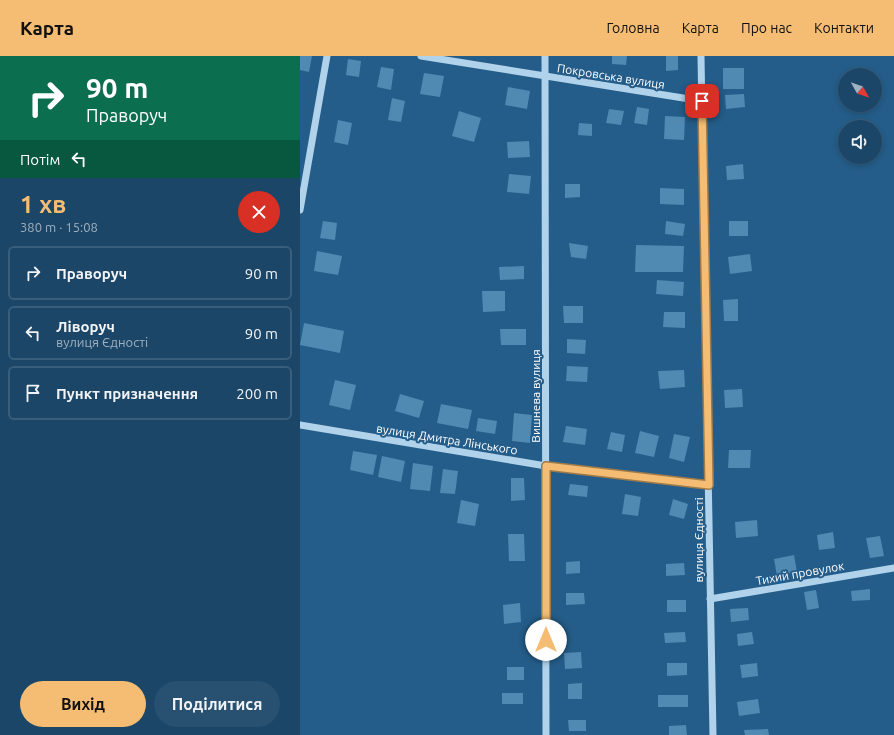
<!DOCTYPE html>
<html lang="uk">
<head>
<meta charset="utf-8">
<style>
  body { margin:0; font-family:Ubuntu,sans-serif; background:#285070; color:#f1f3f6; height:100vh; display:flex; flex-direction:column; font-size:15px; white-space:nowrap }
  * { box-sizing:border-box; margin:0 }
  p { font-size:13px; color:#a0b1c0 }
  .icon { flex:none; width:22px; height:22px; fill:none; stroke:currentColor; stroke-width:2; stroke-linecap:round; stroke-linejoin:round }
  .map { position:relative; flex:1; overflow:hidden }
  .sheet { display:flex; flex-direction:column; background:#1b4667; width:300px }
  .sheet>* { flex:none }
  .banner { background:#0b6e4f; color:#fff; overflow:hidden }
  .needle { width:26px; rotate:130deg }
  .tools { position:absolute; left:538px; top:12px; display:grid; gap:8px }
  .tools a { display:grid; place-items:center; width:44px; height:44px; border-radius:50%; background:#1b4667; box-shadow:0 2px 6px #0003,0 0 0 1px #395e7b; font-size:20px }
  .pin { position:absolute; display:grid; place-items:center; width:34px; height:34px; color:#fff; margin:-17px; border-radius:8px; box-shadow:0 2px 6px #0006 }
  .me { position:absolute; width:44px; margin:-22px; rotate:0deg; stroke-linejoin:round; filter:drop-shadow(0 0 3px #0008) }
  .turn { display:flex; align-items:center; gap:14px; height:84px; padding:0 20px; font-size:18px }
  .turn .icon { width:52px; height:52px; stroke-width:2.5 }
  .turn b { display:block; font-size:28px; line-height:34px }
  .then { display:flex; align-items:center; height:38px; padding:0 20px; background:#0003; gap:8px; font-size:15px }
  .round { display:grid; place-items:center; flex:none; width:42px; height:42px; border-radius:21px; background:#285070 }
  .summary { display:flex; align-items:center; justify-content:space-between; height:68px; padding:0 20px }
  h1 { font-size:24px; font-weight:600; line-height:30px; color:#f4bd73 }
  .button { display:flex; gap:8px; margin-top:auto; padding:8px 20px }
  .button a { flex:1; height:46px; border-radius:24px; background:#f4bd73; color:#111; font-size:16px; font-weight:600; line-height:46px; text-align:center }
  .button a+a { background:#285070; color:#f1f3f6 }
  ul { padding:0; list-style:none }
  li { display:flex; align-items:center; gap:12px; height:54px; margin:0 8px 6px; padding:0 12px; border:2px solid #395e7b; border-radius:6px }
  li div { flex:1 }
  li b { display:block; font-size:15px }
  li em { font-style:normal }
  header { display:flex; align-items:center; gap:24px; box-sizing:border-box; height:56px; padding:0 20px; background:#f4bd73; color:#111 }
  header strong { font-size:19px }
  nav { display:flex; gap:22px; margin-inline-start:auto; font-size:14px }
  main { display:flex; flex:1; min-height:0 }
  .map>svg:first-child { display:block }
  .building { fill:#5089b2 }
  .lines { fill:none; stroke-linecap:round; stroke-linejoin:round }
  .minor { stroke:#b0d2ea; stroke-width:7 }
  .route-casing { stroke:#9f7b4b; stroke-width:10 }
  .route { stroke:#f4bd73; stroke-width:7 }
  .labels { text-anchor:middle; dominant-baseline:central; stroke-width:4; stroke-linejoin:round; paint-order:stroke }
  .street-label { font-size:12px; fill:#fff; stroke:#245d89 }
</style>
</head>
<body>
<header>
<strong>Карта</strong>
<nav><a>Головна</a><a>Карта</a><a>Про нас</a><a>Контакти</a></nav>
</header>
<main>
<section class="sheet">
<div class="banner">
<div class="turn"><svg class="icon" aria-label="right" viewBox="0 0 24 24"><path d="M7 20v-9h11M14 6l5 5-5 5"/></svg><div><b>90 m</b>Праворуч</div></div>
<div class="then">Потім<svg class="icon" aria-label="left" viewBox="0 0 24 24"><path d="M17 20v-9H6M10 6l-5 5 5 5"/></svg></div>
</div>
<div class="summary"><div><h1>1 хв</h1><p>380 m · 15:08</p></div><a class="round" style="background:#d93025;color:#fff"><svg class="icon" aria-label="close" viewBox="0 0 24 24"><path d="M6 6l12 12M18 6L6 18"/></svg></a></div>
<ul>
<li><svg class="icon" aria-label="right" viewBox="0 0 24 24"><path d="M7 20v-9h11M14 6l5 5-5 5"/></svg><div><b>Праворуч</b></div><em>90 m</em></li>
<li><svg class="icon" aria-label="left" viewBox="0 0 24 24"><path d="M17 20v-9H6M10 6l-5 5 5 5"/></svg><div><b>Ліворуч</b><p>вулиця Єдності</p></div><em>90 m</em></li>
<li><svg class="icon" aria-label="arrive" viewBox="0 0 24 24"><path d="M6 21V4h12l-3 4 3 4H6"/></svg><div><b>Пункт призначення</b></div><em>200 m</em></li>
</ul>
<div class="button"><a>Вихід</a><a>Поділитися</a></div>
</section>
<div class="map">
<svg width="594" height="679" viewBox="0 0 594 679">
  <rect width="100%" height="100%" fill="#245d89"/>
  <path class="building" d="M 0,0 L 12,0 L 9,16 L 0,14 Z
    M 312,0 L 327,0 L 326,9 L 312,8 Z
    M 366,0 L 378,0 L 378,14 L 366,15 Z
    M 48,3 L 61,5 L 59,21 L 46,19 Z
    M 81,11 L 94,13 L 91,34 L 77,31 Z
    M 423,12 L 444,12 L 444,33 L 423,33 Z
    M 124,17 L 144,20 L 140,41 L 120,38 Z
    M 208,31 L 230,35 L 227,53 L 205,49 Z
    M 444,38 L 445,51 L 426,53 L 425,39 Z
    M 92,42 L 105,45 L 101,66 L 88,64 Z
    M 337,51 L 349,53 L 347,69 L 334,67 Z
    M 309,53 L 324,55 L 321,69 L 306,67 Z
    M 159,55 L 181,62 L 174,86 L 152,80 Z
    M 365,60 L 385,61 L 384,84 L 364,83 Z
    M 38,64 L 52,67 L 48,89 L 34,86 Z
    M 279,67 L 292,68 L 292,80 L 278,79 Z
    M 229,85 L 230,101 L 208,102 L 207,86 Z
    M 443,108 L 444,123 L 427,124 L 426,110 Z
    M 209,118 L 231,120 L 229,138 L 207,136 Z
    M 265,128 L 280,128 L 280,141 L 265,142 Z
    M 360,132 L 384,133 L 384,149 L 360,148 Z
    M 23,165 L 37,167 L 35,184 L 20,182 Z
    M 366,165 L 385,168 L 383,180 L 365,178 Z
    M 429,165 L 448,165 L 448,180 L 429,180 Z
    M 269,187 L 288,190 L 286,203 L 271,201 Z
    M 336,189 L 384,190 L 383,216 L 335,216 Z
    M 17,195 L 42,200 L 38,219 L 14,215 Z
    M 450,198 L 452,215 L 430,218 L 428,201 Z
    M 224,210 L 224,223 L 200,224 L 199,211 Z
    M 357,224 L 384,226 L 383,240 L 356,238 Z
    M 182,235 L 205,235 L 205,255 L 183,256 Z
    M 438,243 L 438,265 L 424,265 L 423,244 Z
    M 263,250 L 283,250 L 283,267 L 264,267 Z
    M 364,256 L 385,256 L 385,272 L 363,271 Z
    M 4,267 L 44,275 L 40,297 L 0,289 Z
    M 200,273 L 226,273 L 226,289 L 201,289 Z
    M 267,283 L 286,284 L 285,298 L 267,297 Z
    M 267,310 L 288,311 L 287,326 L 266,325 Z
    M 384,314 L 385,331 L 360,333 L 358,315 Z
    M 35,324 L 56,329 L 50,354 L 29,349 Z
    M 442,333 L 443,351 L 425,352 L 424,334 Z
    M 100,338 L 124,345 L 119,362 L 95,355 Z
    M 141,348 L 172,354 L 168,373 L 137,367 Z
    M 214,357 L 232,359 L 230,387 L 212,385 Z
    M 178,362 L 197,365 L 195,378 L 176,375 Z
    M 266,370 L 287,373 L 285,389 L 263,386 Z
    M 340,375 L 359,380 L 354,401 L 335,397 Z
    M 311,376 L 325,379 L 322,396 L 307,393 Z
    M 374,378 L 390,381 L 384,406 L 369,402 Z
    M 429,394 L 451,394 L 450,412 L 428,412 Z
    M 53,395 L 77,399 L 73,419 L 50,414 Z
    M 82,400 L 105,405 L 101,426 L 78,421 Z
    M 113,407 L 133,410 L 130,435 L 110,433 Z
    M 143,413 L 158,415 L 155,438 L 140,437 Z
    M 211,422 L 224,422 L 225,444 L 211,445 Z
    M 270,428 L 288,430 L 287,441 L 268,439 Z
    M 325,438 L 341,441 L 338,460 L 322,458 Z
    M 373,443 L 388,448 L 384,463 L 369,459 Z
    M 161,444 L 179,448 L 175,470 L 157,467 Z
    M 457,464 L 458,480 L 436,482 L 435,466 Z
    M 533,476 L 535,492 L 519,494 L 517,479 Z
    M 208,478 L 224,478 L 225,505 L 209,505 Z
    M 580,480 L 584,500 L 570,502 L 566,482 Z
    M 494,499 L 497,516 L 477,520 L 474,503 Z
    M 280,505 L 280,517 L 266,518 L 266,506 Z
    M 384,507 L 385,519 L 366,520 L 366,508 Z
    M 570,533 L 570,544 L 552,545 L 551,535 Z
    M 516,534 L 519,552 L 507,554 L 504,536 Z
    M 266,537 L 284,537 L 285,548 L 266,549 Z
    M 367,544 L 386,544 L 386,556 L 367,556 Z
    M 220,547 L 221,566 L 204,568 L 203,549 Z
    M 448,552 L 449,564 L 431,566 L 430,553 Z
    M 385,576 L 386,586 L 365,587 L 364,577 Z
    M 452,576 L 454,588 L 438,590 L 437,578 Z
    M 281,596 L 282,612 L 265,613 L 264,597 Z
    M 367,607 L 387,607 L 387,619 L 367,620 Z
    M 457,607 L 458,620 L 442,622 L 440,609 Z
    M 207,611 L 224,611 L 224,624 L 207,624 Z
    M 282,627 L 282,643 L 268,643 L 268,628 Z
    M 202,637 L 223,637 L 223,648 L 202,648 Z
    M 358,639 L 388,639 L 388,651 L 358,651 Z
    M 458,643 L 460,657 L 439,660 L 437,646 Z
    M 268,664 L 286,664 L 286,675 L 269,675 Z
    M 386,669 L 387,679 L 369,679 L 369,670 Z
    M 468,673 L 469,679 L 445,679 L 444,674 Z"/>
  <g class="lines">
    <path class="minor" d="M 121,0 L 402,45
      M 245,0 L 246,679
      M 401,0 C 406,226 407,453 413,679
      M 0,154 L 27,0
      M 0,369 L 246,410 L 409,429
      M 410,543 L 594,512"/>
  </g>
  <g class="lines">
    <defs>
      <path id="route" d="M 246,584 L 246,410 L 409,429 L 402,45"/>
    </defs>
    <use href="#route" class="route-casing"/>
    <use href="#route" class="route"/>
  </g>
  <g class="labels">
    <g class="street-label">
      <text transform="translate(311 20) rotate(9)">Покровська вулиця</text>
      <text transform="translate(235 340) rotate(-90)">Вишнева вулиця</text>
      <text transform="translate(147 383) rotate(9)">вулиця Дмитра Лінського</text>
      <text transform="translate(398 484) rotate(-90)">вулиця Єдності</text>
      <text transform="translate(500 517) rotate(-10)">Тихий провулок</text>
    </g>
  </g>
</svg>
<div class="tools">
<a><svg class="needle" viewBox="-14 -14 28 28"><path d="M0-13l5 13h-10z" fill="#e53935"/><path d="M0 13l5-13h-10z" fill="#a0b1c0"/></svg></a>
<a><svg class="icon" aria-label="sound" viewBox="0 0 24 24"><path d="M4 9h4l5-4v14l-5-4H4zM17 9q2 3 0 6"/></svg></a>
</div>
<div class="pin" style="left:402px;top:45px;background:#d93025"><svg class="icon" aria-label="arrive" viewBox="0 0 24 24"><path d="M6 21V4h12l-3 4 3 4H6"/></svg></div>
<svg class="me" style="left:246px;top:584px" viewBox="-20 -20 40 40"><circle r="19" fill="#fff"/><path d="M0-13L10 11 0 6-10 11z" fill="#f4bd73"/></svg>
</div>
</main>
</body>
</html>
